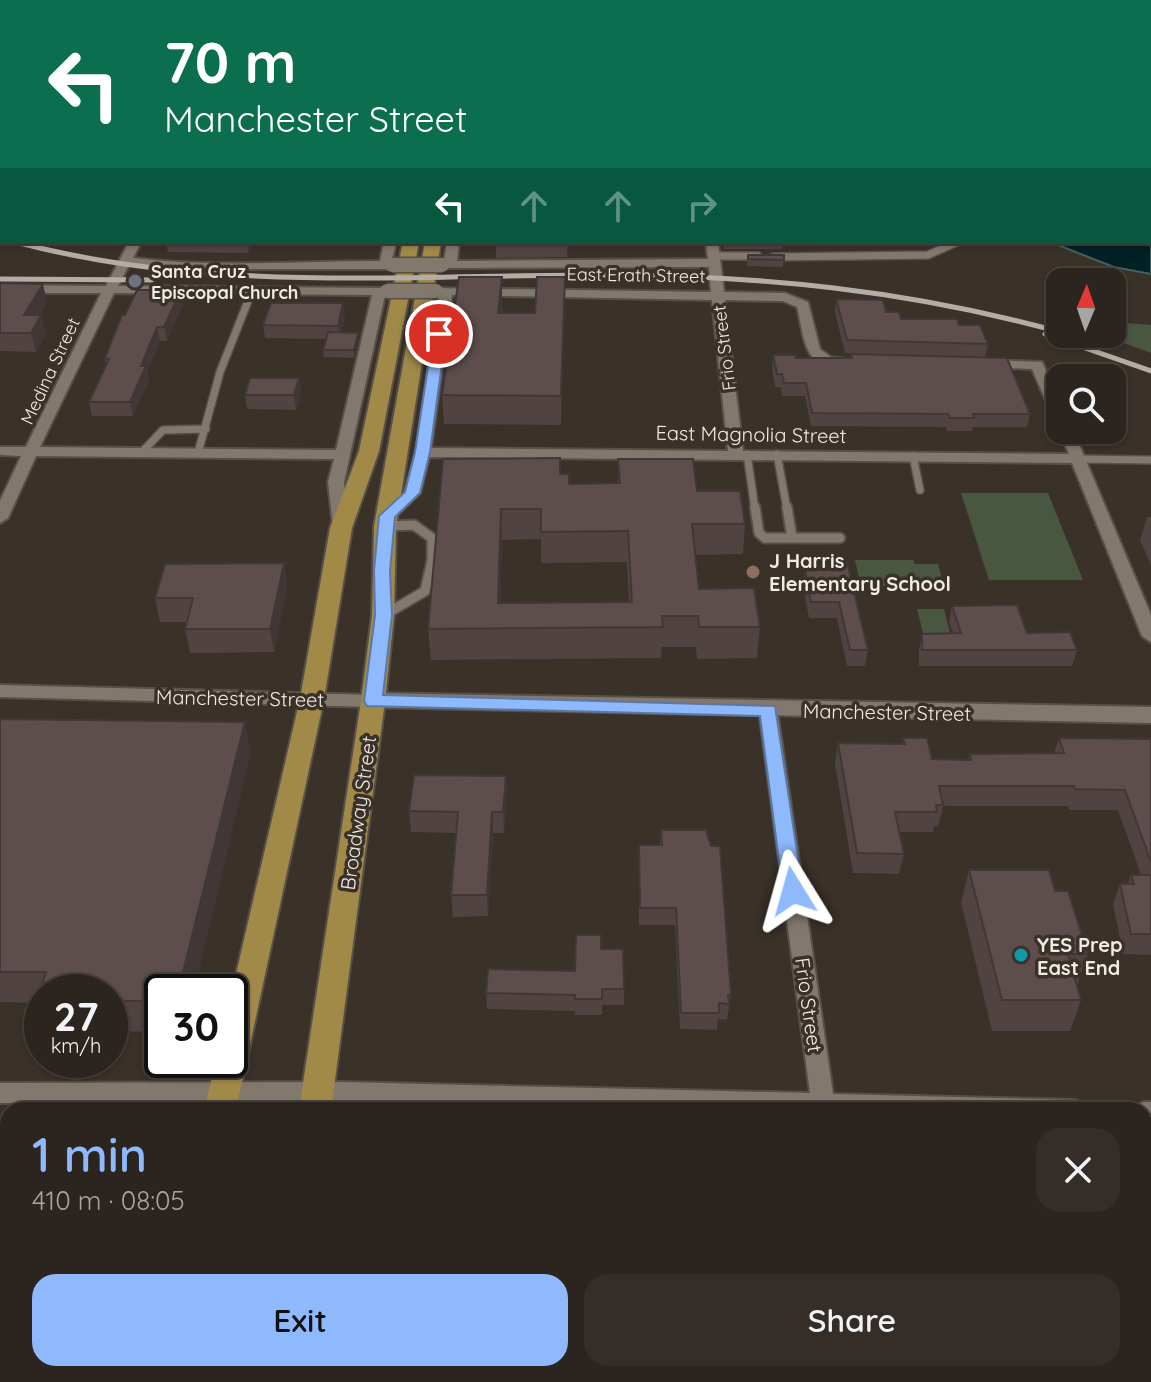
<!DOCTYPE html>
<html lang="en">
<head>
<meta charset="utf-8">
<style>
  body { margin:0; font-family:Quicksand,sans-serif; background:#342d28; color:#f1f3f6; height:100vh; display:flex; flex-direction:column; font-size:30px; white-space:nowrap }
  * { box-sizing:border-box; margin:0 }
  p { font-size:26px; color:#a6a5a4 }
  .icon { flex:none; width:44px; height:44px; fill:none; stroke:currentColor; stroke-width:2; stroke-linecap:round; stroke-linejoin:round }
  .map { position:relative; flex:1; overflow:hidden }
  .drawer { position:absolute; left:0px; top:1102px; width:1152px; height:280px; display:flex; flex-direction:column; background:#2c251f; border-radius:24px 24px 0 0; box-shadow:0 2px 6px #0004,0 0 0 2px #48423d }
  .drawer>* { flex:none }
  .top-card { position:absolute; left:0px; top:0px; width:1152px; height:244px; box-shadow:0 2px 6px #0004,0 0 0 2px #48423d; background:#0b6e4f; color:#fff; overflow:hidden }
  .needle { width:52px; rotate:2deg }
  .buttons { position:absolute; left:1046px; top:268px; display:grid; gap:16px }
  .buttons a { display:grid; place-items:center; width:80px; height:80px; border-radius:16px; background:#2c251f; box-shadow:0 2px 6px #0004,0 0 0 2px #48423d; font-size:40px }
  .speed { position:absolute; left:24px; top:974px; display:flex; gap:16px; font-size:40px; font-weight:700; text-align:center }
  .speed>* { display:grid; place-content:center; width:104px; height:104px; border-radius:50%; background:#2c251f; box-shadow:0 2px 6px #0004,0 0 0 2px #48423d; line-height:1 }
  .speed small { font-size:20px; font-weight:400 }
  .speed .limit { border:4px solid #111; border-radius:12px; background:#fff; color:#111 }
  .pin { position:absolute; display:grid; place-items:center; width:68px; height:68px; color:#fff; margin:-34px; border:4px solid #fff; border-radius:50%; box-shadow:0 2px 8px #0007 }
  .me { position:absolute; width:88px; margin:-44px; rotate:352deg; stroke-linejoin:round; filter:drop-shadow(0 0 6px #0008) }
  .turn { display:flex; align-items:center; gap:28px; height:168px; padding:0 32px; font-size:36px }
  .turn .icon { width:104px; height:104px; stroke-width:2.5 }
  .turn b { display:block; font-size:56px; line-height:68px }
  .lanes { display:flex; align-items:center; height:76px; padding:0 32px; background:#0003; justify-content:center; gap:40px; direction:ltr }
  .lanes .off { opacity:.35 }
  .round { display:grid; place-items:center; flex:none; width:84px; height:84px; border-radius:24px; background:#342d28 }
  .headline { display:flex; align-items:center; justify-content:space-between; height:136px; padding:0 32px }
  h1 { font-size:48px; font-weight:600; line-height:60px; color:#8eb9fd }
  .button { display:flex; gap:16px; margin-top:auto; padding:16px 32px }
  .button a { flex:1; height:92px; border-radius:24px; background:#8eb9fd; color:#111; font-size:32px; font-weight:600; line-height:92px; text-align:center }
  .button a+a { background:#342d28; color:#f1f3f6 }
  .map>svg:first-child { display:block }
  .green { fill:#495741 }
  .water { fill:#002225; stroke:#485e5f; stroke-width:2 }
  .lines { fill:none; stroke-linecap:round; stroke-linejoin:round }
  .service-far3-casing { stroke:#575048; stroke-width:7 }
  .service-far2-casing { stroke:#575048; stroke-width:10 }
  .service-far1-casing { stroke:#575048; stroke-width:13 }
  .service-casing { stroke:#575048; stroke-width:16 }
  .minor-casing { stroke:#575048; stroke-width:4 }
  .tertiary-casing { stroke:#575048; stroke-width:4 }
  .primary-casing { stroke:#575048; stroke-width:4 }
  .service-far3 { stroke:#83786e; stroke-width:5 }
  .service-far2 { stroke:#83786e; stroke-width:7 }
  .service-far1 { stroke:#83786e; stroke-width:9 }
  .service { stroke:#83786e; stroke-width:12 }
  .minor { fill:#83786e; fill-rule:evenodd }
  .tertiary { fill:#83786e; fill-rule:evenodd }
  .primary { fill:#a18948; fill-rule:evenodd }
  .rail { stroke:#b4ada6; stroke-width:5 }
  .minor-bridge-casing { stroke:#575048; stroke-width:17; stroke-linecap:butt }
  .minor-bridge { stroke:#83786e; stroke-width:14 }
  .wall { fill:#504342; fill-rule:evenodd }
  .shaded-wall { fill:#413736 }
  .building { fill:#5d4e4d; stroke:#413736; stroke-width:2; fill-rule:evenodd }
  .route { fill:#8eb9fd; stroke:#5c78a4; stroke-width:2 }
  .worship-dot { fill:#6b7280; stroke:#3a3129; stroke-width:3 }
  .education-dot { fill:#8d6e63; stroke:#3a3129; stroke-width:3 }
  .culture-dot { fill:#0f9aa8; stroke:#3a3129; stroke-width:3 }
  .labels { text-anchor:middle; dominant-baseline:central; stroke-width:7; stroke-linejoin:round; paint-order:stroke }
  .far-poi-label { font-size:18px; font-weight:bold; fill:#f1ebe5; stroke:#3a3129; text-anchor:start }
  .far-street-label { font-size:18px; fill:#f1ebe5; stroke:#3a3129 }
  .street-label { font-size:20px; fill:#f1ebe5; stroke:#3a3129 }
  .poi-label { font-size:20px; font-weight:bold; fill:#f1ebe5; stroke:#3a3129; text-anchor:start }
</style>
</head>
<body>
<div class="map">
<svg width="1151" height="1382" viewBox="0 0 1151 1382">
  <rect width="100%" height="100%" fill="#3a3129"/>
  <path class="green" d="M 1112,322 L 1151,325 L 1151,353 L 1100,334 L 1112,334 Z
    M 961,493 L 1048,493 L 1083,580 L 989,580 Z
    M 855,560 L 913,560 L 915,564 L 938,564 L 944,586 L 861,586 Z
    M 917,609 L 944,609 L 950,633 L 923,633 Z"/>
  <path class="water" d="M 1151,188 L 1151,274 L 1114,267 L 1050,242 L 1150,242 Z"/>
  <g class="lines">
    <defs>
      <path id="service-far3" d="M 964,0 L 968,2"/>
      <path id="service-far2" d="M 714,256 L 758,256
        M 773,257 L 928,255 L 957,242
        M 141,453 L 163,430 L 206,429
        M 198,453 L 220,372 L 252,291
        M 747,454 L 755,509
        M 777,454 L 787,509
        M 913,456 L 920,490
        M 1078,459 L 1151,460"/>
      <path id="service-far1" d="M 755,507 L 759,533 L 765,538 L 840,538
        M 787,507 L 792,538
        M 386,526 L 414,525 L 432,538 L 432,560 L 425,591 L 386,614"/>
      <path id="service" d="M 17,1110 L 22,1093
        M 0,1165 L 8,1140
        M 370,1374 L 370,1382
        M 651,1374 L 651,1382
        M 275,1381 L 337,1382"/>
      <path id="minor" d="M 37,0 L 47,0 L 35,2 Z
        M 245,0 L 255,0 L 244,2 Z
        M 2,49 L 2,56 L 0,57 L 0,50 Z
        M 0,147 L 2,147 L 2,153 L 0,153 Z
        M 129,242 L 141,242 L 133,258 C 215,268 297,261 380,261 L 384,242 L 396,242 L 392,261 L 398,265 L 392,269 L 246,269 L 223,273 L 183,272 L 129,265 L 118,286 L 392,288 L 392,294 L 385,295 L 344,482 L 349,527 L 347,530 L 335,530 L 333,527 L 328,482 L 334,459 L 36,456 L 8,518 L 0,523 L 0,501 L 21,456 L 0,455 L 0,447 L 26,447 L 101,293 L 0,293 L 0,285 L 106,286 ZM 114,293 L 372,295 L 336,450 L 40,447 Z
        M 447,242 L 459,242 L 457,261 L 708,259 L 706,242 L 718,242 L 724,292 L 785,293 L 808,302 L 820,349 L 831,357 L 847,359 L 847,365 C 802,372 805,338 797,307 L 783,301 L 725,300 L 743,451 L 1069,454 L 1059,430 L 1073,430 L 1151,615 L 1151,642 L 1142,636 L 1072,463 L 429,457 L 420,493 L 393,519 L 381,519 L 379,516 L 381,513 L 405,491 L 416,452 L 439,295 L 431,294 L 431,288 L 711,292 L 709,267 L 438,268 L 438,262 L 444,261 ZM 452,295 L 712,300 L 728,451 L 431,448 Z
        M 988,360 L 1042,362 L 1060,401 L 1060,421 L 1053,417 L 1032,369 L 983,367 L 983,361 Z
        M 0,685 L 373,695 L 382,701 L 373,707 L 0,697 Z
        M 768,704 L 777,710 L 833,1094 L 1075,1100 L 1083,1103 L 1087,1110 L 665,1110 L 342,1102 L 0,1103 L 0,1083 L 342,1082 L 810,1093 L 759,710 Z
        M 1144,1102 L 1151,1102 L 1151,1122 L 1144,1122 L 1144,1110 L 1133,1110 L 1136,1105 Z
        M 841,1374 L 867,1374 L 868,1382 L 842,1382 Z"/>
      <path id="tertiary" d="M 373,693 L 1151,707 L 1151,723 L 364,707 L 361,701 L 364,695 Z"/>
      <path id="primary" d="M 403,242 L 419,242 L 379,451 L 352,528 L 324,699 L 236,1110 L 204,1110 L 216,1060 L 230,1060 L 230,1000 L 300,699 L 330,528 L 359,451 Z
        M 425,242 L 441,242 L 396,526 L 394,615 L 385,701 L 331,1110 L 299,1110 L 361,701 L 372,615 L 374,526 Z
        M 147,1374 L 183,1374 L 181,1382 L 145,1382 Z
        M 250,1374 L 286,1374 L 285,1382 L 249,1382 Z"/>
    </defs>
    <use href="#service-far3" class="service-far3-casing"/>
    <use href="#service-far2" class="service-far2-casing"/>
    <use href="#service-far1" class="service-far1-casing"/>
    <use href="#service" class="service-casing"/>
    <use href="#minor" class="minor-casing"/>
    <use href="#tertiary" class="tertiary-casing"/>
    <use href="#primary" class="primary-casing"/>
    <use href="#service-far3" class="service-far3"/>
    <use href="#service-far2" class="service-far2"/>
    <use href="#service-far1" class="service-far1"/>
    <use href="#service" class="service"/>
    <use href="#minor" class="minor"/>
    <use href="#tertiary" class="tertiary"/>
    <use href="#primary" class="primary"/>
    <path class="rail" d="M 16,242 C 205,293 406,275 600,275 C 757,275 908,290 1060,332
      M 0,279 L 152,280
      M 1045,334 L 1151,371"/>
    <defs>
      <path id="minor-bridge" d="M 392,265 L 442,265
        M 387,291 L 436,291"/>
    </defs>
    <use href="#minor-bridge" class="minor-bridge-casing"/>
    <use href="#minor-bridge" class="minor-bridge"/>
  </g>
  <path class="wall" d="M 264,0 L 434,0 L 434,2 L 263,2 Z
    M 166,242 L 253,242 L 248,253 L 168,252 Z
    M 496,242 L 568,242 L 567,257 L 496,258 Z
    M 723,242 L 783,242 L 782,249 L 724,249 Z
    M 748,255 L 784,255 L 783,267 L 747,266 Z
    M 565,277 L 561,425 L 444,424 L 442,395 L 502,305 L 502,313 L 535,313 Z
    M 0,283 L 47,302 L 40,315 L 46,334 L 36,352 L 0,351 Z
    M 836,299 L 886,312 L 901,319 L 959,325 L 988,344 L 985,357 L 845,353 L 835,312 Z
    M 183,304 L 167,341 L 160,341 L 147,372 L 149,380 L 133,416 L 92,416 L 89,402 L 106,365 L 105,358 Z
    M 345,316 L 341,332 L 358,340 L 354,358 L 324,357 L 323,350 L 326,339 L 265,338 L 263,325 Z
    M 851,354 L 1030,414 L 1027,427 L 973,427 L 972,431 L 947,431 L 946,427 L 811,426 L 805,396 L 782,396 L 781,387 L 775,387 L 772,368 L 773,355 L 796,358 L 850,358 Z
    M 299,378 L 301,393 L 296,410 L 247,409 L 245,395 Z
    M 443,459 L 560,474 L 569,484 L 618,483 L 618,459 L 697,491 L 745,524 L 743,554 L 695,555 L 699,589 L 760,627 L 757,658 L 697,659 L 696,647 L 662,647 L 661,658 L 431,660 L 428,629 ZM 541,539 L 541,563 L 627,562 L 629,602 L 500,603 L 502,540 Z
    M 1147,517 L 1151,517 L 1151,565 L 1140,540 Z
    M 284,563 L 287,586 L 274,652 L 190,653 L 185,629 L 187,622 L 160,622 L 155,598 Z
    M 832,565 L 868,650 L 865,666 L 847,666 L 837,618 L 809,618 L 803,586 L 805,570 L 831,570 Z
    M 952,606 L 1077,650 L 1072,666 L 919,666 L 919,650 L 922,634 L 953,633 L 949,622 Z
    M 0,719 L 251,753 L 162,992 L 162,1032 L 110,1031 L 110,992 L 42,992 L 42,1003 L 0,1002 Z
    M 903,738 L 932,759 L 968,760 L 970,754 L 1054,753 L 1059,738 L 1151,739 L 1151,955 L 1123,954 L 1113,904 L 1120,884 L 1128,884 L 1131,875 L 1141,875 L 1118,810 L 1069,810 L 1068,806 L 943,806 L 938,826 L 934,826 L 933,832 L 899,832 L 904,854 L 899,874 L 853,873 L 835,763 L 838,743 L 902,744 Z
    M 506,776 L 507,797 L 504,833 L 493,833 L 488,916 L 453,917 L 451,895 L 456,833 L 411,832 L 409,811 Z
    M 661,830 L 731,995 L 727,1020 L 718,1019 L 717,1030 L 680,1029 L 675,925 L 639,925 L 639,845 L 660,845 Z
    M 969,870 L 1055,891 L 1088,954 L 1077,985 L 1081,1000 L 1070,1031 L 992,1031 L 961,902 Z
    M 601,949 L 624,989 L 624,1005 L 602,1005 L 602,1015 L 575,1015 L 575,1011 L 487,1009 L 486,993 L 575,971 Z
    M 8,1234 L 8,1374 L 102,1374 L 101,1378 L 0,1377 L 0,1261 Z"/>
  <path class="shaded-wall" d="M 247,242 L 253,242 L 248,253 Z
    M 502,277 L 502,305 L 499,342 L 498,313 Z
    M 565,277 L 565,305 L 561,425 L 561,396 Z
    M 43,284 L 47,302 L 29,334 L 24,315 Z
    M 181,290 L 183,304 L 167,341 L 164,327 Z
    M 343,303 L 345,316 L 339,339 L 338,326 Z
    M 41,315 L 46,334 L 36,352 L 31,333 Z
    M 157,327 L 160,341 L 147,372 L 149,380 L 133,416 L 130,402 L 141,366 Z
    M 358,333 L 358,340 L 354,358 L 354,350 Z
    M 299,378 L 301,393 L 296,410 L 294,395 Z
    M 501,509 L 502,540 L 500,628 L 498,603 Z
    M 284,563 L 287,586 L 274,652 L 270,629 Z
    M 245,722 L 251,753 L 194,992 L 178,992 Z
    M 506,776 L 507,797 L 504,833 L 503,812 Z
    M 492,812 L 493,833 L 488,916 L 487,895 Z"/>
  <path class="building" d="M 264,0 L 338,0 L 338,2 L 263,2 Z
    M 378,0 L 430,0 L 430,2 L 377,2 Z
    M 2,166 L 2,197 L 0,197 L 0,170 Z
    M 748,255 L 784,255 L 784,260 L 748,259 Z
    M 459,277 L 502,277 L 498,313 L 535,313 L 537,277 L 565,277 L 561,396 L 442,395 Z
    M 0,283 L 43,284 L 24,315 L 41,315 L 31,333 L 0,333 Z
    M 137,290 L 181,290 L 164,327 L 157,327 L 141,366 L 146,366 L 130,402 L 89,402 L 109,359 L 105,358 L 122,315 L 125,315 Z
    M 836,299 L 883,300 L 886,312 L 899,312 L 901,319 L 957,319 L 959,325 L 980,325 L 988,344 L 847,340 Z
    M 271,303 L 343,303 L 338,326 L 263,325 Z
    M 328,332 L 358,333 L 354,350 L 323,350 Z
    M 851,354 L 1007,358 L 1030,414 L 973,414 L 974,418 L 950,418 L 948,414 L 812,413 L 806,383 L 784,383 L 782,374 L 777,374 L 773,355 L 795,355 L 796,358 L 852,358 Z
    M 250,378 L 299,378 L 294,395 L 245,395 Z
    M 560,458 L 560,474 L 569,474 L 569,484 L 620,483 L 618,459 L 693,459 L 697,491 L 740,491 L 745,524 L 692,524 L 699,589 L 754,588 L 760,627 L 699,627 L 698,616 L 662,616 L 663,627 L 428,629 L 443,459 ZM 501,509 L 541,509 L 541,532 L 628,531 L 632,602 L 498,603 Z
    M 847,562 L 868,650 L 850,650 L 839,602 L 811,602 L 805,570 L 833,570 L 832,565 Z
    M 284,563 L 270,629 L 185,629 L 193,598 L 155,598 L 165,564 Z
    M 1017,605 L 1027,633 L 1070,632 L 1077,650 L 922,650 L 922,634 L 961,633 L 952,606 Z
    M 0,719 L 245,722 L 178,992 L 162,992 L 162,1001 L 110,1001 L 110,992 L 42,992 L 42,994 L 39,994 L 46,972 L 0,972 Z
    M 903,738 L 927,738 L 932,759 L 971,760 L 970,754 L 1064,753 L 1059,738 L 1151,739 L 1151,862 L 1125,790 L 1075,789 L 1074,786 L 939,786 L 943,805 L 936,805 L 937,812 L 895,812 L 904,854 L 857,853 L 838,743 L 905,744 Z
    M 414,775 L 506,776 L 503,812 L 492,812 L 487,895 L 451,895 L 458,812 L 409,811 Z
    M 661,830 L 706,830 L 711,846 L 720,846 L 731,995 L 728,995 L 729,1004 L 719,1003 L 719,1013 L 681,1013 L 676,908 L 640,908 L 639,845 L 662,845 Z
    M 969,870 L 1049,870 L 1055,891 L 1068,891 L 1088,954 L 1068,954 L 1081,1000 L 1002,1000 Z
    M 1131,875 L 1151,875 L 1151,934 L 1131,934 L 1120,884 L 1134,884 Z
    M 576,935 L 601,935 L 601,949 L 623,949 L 624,989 L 602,989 L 602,999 L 575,999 L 575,995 L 486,993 L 488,969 L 575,971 Z
    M 8,1234 L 8,1349 L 0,1349 L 0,1261 Z
    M 451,1374 L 528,1374 L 528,1382 L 450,1382 Z"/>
  <path class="route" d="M 439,330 L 446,334 L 430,452 L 420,493 L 395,517 L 390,571 L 392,615 L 383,695 L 775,706 L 803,891 L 800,896 L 786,896 L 783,891 L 760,716 L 367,706 L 364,701 L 375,615 L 374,571 L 379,516 L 405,492 L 415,452 L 433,334 Z"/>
  <circle class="worship-dot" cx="135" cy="281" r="8"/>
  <circle class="education-dot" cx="753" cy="572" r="8"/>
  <circle class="culture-dot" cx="1021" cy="955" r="8"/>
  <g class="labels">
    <g class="far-poi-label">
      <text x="151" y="271">Santa Cruz<tspan x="151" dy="21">Episcopal Church</tspan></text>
    </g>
    <g class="far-street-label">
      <text transform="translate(636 275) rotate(1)">East Erath Street</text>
      <text transform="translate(724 348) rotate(-97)">Frio Street</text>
      <text transform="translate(50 371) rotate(-65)">Medina Street</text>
    </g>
    <g class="street-label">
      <text transform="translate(751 434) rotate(1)">East Magnolia Street</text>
      <text transform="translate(240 698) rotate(1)">Manchester Street</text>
      <text transform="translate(887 712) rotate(1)">Manchester Street</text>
      <text transform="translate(358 813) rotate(-82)">Broadway Street</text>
      <text transform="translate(809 1005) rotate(82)">Frio Street</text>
    </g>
    <g class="poi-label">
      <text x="769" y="560">J Harris<tspan x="769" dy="23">Elementary School</tspan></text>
      <text x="1037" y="944">YES Prep<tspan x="1037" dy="23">East End</tspan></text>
    </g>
  </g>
</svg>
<div class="buttons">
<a><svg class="needle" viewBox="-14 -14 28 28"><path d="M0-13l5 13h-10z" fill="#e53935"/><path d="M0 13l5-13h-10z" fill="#a6a5a4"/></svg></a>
<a><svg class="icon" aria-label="search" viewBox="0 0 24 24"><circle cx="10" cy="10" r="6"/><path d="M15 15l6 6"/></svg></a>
</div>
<div class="speed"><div>27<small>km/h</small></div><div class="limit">30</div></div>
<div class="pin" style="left:439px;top:334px;background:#d93025"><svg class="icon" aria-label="arrive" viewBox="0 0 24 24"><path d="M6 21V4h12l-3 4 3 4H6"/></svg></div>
<svg class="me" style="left:793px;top:891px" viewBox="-20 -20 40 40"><path d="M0-17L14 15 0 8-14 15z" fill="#8eb9fd" stroke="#fff" stroke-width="4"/></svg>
<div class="top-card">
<div class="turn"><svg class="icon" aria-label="left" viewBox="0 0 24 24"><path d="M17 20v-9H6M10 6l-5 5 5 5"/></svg><div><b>70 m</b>Manchester Street</div></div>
<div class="lanes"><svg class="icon" aria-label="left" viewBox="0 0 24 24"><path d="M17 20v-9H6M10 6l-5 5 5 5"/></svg><svg class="icon off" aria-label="ahead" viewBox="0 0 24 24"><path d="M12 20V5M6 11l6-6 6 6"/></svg><svg class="icon off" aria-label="ahead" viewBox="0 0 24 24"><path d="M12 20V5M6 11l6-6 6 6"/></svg><svg class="icon off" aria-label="right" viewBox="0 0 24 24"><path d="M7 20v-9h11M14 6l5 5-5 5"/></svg></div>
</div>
<section class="drawer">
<div class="headline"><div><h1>1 min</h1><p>410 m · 08:05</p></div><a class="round"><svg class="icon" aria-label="close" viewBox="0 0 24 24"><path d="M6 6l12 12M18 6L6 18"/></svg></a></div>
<div class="button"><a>Exit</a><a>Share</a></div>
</section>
</div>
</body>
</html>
